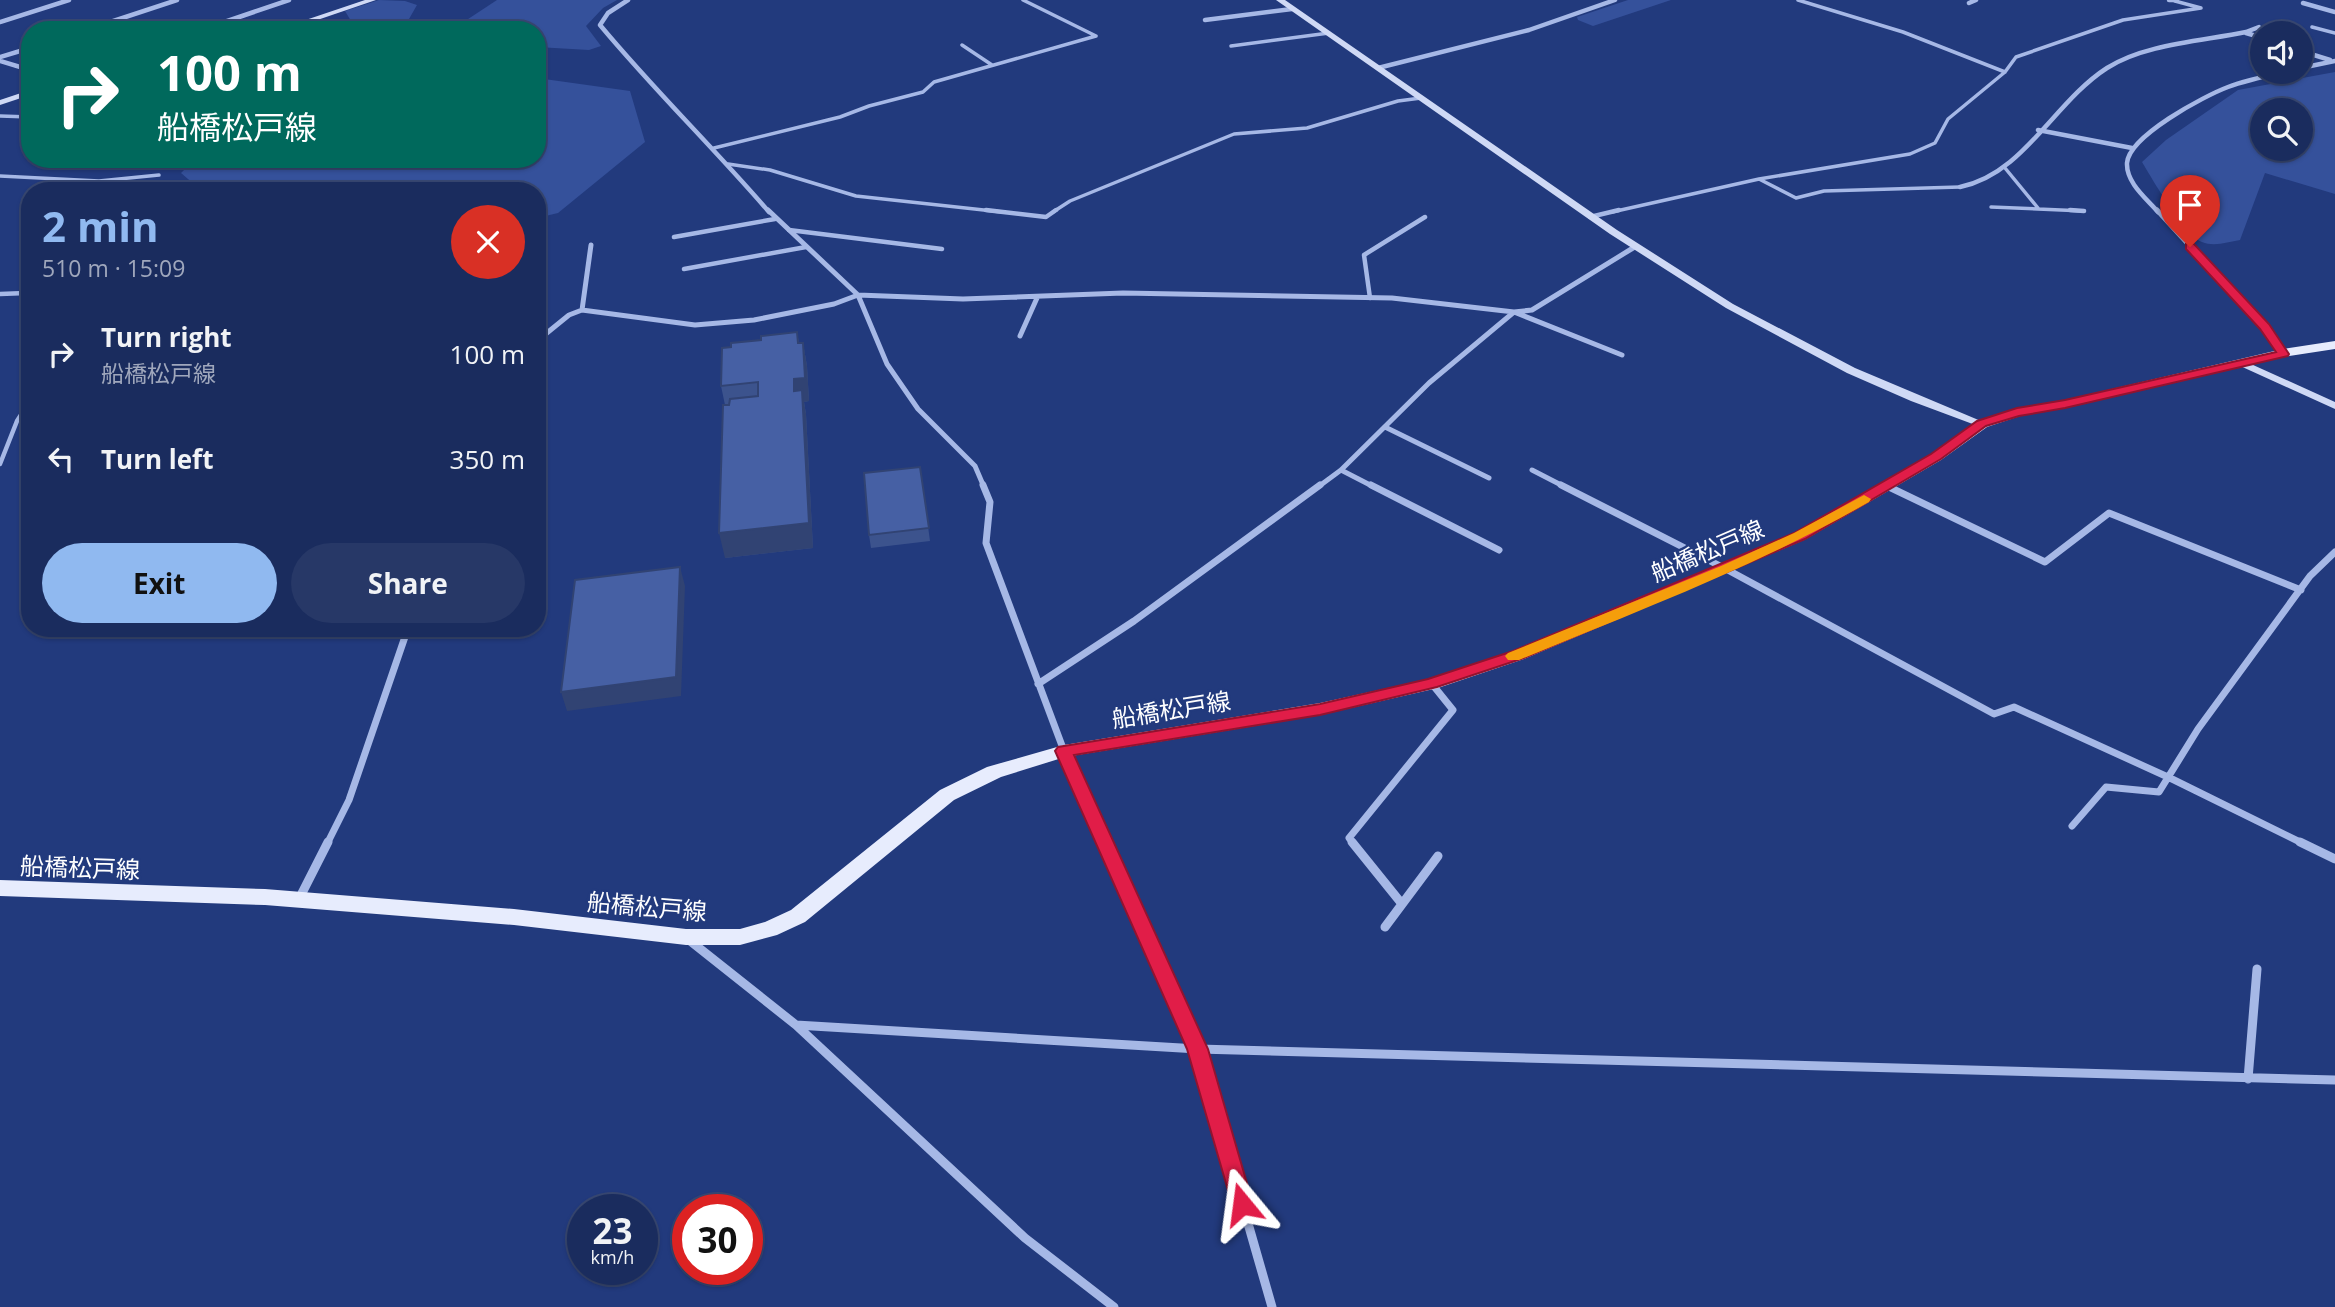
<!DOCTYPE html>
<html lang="en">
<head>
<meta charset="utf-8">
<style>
  body { margin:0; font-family:"Open Sans","Noto Sans JP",sans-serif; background:#273867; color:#f1f3f6; height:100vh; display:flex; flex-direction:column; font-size:26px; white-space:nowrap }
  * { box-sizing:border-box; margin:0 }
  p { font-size:23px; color:#9fa7bc }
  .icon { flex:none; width:38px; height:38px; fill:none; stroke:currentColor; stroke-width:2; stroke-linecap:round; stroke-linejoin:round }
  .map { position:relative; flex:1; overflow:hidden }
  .details { position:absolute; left:21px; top:182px; width:525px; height:455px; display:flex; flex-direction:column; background:#1a2c5e; border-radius:28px; box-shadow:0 2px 5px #0004,0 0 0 2px #384873 }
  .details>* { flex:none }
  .banner { position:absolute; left:21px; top:21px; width:525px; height:147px; border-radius:28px; box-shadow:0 2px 5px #0004,0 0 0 2px #384873; background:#00695c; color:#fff; overflow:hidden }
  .buttons { position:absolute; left:2250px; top:21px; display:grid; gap:14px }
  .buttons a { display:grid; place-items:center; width:63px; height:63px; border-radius:50%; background:#1a2c5e; box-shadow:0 2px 5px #0004,0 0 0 2px #384873; font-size:35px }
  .speed { position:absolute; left:567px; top:1194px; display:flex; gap:14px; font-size:35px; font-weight:700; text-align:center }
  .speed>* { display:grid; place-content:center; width:91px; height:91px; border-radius:50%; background:#1a2c5e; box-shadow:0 2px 5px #0004,0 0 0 2px #384873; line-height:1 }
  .speed small { font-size:18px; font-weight:400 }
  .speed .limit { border:10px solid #d22; background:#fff; color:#111 }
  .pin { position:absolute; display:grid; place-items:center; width:60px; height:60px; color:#fff; margin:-72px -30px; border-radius:50% 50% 50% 0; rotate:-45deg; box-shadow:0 0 7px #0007 }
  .pin .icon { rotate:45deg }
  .me { position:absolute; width:77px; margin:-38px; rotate:344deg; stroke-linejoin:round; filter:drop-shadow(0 0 5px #0008) }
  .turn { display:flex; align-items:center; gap:24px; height:147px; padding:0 21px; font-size:32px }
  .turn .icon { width:91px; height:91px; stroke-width:2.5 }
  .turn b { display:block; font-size:49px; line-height:60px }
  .round { display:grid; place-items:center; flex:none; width:74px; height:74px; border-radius:37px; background:#273867 }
  .overview { display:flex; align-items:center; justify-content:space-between; height:119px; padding:0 21px }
  h1 { font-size:42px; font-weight:700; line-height:52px; color:#90b9f0 }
  .action { display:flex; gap:14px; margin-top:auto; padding:14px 21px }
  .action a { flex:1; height:80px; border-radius:42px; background:#90b9f0; color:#111; font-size:28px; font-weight:700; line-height:80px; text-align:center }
  .action a+a { background:#273867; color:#f1f3f6 }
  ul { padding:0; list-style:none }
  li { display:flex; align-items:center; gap:21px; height:105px; padding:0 21px }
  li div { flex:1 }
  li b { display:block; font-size:26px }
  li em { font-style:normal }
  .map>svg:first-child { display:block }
  .green { fill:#35519b; fill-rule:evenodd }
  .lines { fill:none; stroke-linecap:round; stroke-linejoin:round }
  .lane-far1 { stroke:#a6b8e6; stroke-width:3.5 }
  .lane { stroke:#a6b8e6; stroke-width:4.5 }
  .street-far3 { stroke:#a6b8e6; stroke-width:4.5 }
  .street-far2 { stroke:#a6b8e6; stroke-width:5 }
  .street-far1 { stroke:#a6b8e6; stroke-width:7 }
  .street { stroke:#a6b8e6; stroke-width:9 }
  .secondary { fill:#cfd9f5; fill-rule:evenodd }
  .primary { fill:#e7ecfd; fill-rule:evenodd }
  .wall { fill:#3c538d }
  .shaded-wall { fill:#314373 }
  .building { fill:#4660a4; stroke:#314373; stroke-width:2 }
  .route { fill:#e11d48; stroke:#92132f; stroke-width:2 }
  .slow { fill:#f59e0b }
  .labels { text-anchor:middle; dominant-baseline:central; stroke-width:5; stroke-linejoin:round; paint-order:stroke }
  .street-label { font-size:24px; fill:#fff; stroke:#223a7d }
</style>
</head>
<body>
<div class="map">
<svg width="2335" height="1307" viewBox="0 0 2335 1307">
  <rect width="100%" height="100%" fill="#223a7d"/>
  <path class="green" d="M 379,0 L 405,1 L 417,5 L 405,26 L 416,29 L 459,25 L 497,0 L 617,0 L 603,8 L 586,26 L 601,46 L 589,50 L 537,47 L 537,30 L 340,30 L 351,21 L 345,11 Z
    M 1628,0 L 1671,0 L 1593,26 L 1578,20 L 1577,17 Z
    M 2335,72 L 2335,194 L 2265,173 L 2240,240 C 2228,242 2214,247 2202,242 C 2185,235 2152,179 2142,162 L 2166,140 L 2238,90 ZM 2301,110 L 2301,149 L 2263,149 L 2263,110 Z
    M 537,78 L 630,91 L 645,142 L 558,213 L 537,218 L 537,191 L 202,191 L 181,173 L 195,159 L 537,159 Z"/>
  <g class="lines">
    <path class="lane-far1" d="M 1023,0 L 1096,36
      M 1798,0 L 1903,32 L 2005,72
      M 2312,27 L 2335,33
      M 962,45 L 992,65
      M 1231,46 L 1329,33
      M 0,116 L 30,117
      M 714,148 L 840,117 L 869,106 L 923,92 L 934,82 L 1096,36
      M 728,164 L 770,170 L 856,196 L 1002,212
      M 2005,168 L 2038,208
      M 0,176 L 99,181 L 159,175
      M 1759,179 L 1796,198 L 1824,191 L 1960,187
      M 1991,207 L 2084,211
      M 1053,212 L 1070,201 L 1234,134 L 1307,128 L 1398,101 L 1421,98
      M 1612,212 L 1759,179 L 1910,154 L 1935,143 L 1948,119 L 2005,72 L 2016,57 L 2123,20 L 2201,8 L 2175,1"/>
    <path class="lane" d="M 986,210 L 1046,217 L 1056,210
      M 2070,210 L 2084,211
      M 1590,217 L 1619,210
      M 789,230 L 942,249
      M 674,237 L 775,219
      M 684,269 L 806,247
      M 0,294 L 26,293 L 30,298
      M 1370,298 L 1364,255 L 1425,217
      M 0,464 L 17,421 L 30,401"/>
    <path class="street-far3" d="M 628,0 L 608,13 L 600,25 C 654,90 714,148 769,212
      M 2169,0 L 2177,0
      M 1969,3 L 1976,0
      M 2303,3 L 2335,12
      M 119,20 L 156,30
      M 1205,20 L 1292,9
      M 0,22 L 69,0
      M 86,30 L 177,0
      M 201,30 L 289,0
      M 2246,33 L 2263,38
      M 2301,51 L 2330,60
      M 0,57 L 30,48
      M 0,61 L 30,70
      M 1378,68 L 1529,30 L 1615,0
      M 2301,68 L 2335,61
      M 2038,130 L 2132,148
      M 1960,187 C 2024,174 2054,102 2107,68 C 2144,44 2203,41 2246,32 L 2259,27
      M 2158,212 C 2147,199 2126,183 2127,163 C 2129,136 2204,96 2228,87 C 2246,80 2266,76 2285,72"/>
    <path class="street-far2" d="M 768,210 L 858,295 L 887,364 L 918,409 L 975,466 L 984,487
      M 2157,210 L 2264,327 L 2283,353
      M 582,310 L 591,245
      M 1020,336 L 1037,298
      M 537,341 L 569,315 L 582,310 L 695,325 L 754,320 L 834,304 L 858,295 L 963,299 L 1123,293 L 1392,298 L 1514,312 L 1532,310 L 1633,248
      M 1385,427 L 1489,478
      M 1341,470 L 1374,487
      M 1532,470 L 1565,487
      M 1318,487 L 1341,470 L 1429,383 L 1514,312 L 1622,355"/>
    <path class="street-far1" d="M 983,485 L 990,502 L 986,543 L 1064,751 L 1106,844
      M 1371,485 L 1499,550
      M 1561,485 L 1726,569 L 1994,714 L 2014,707 L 2170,778 L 2304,844
      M 1887,486 L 2045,562 L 2109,513 L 2301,590
      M 1038,684 L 1134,621 L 1320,485
      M 2072,826 L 2106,787 L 2159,792 L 2198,729 L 2310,576 L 2335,552
      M 327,844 L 349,800 L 408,628
      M 1354,844 L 1349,838 L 1453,710 L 1432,684"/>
    <path class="street" d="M 1105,842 L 1198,1049 L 1272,1307
      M 1352,842 L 1402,904
      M 2300,842 L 2335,859
      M 299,899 L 328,842
      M 1385,927 L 1438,856
      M 689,940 L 796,1025 L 1025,1238 L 1114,1307
      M 796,1025 L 1198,1049 L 2335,1080
      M 2248,1079 L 2257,969"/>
    <path class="secondary" d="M 365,0 L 376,0 L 288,30 L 276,30 Z
      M 1276,0 L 1285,0 L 1617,230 L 1733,304 L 1855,368 L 1988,424 L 1982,427 L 1978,426 L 1911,401 L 1847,373 L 1726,308 L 1610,234 Z
      M 30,90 L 30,95 L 0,105 L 0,100 Z
      M 2242,360 L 2335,402 L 2335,409 L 2238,365 L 2238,361 Z"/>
    <path class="primary" d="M 2335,341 L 2335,349 L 2283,357 L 2065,408 L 2020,416 L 1987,427 L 1941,460 L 1806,539 L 1524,659 L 1438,688 L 1320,715 L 1065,757 L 1001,777 L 954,800 L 805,922 L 777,935 L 740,945 L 686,945 L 514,925 L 265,905 L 0,896 L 0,880 L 265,889 L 514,909 L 686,929 L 740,929 L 765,922 L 791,910 L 940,790 L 987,767 L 1064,745 L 1320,703 L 1429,679 L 1512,651 L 1794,533 L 1931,454 L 1977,421 L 2017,408 L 2065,400 L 2283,349 Z"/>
  </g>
  <path class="wall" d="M 797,332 L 799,343 L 803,343 L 807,366 L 809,401 L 804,402 L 806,414 L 813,548 L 725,558 L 725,405 L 721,386 L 731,347 Z
    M 920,467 L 930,541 L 871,548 L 869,535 Z"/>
  <path class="shaded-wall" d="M 803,343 L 807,366 L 809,401 L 804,402 L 806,414 L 813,548 L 725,558 L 719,533 L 794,391 L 794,379 Z
    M 680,567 L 685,586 L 681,696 L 567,711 L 561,692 Z"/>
  <path class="building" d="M 797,332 L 798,343 L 803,343 L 805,378 L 794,379 L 794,391 L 802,390 L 809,523 L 719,533 L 723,405 L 729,405 L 730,399 L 758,396 L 758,382 L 721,386 L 722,348 L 731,347 L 731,343 L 761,340 L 761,336 Z
    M 920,467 L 929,528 L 869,535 L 864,473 Z
    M 680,567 L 676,677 L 561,692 L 575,580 Z"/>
  <path class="route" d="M 2186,244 L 2194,244 L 2269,324 L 2289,354 L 2288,356 L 2065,408 L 2019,416 L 1986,426 L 1941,459 L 1805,539 L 1524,658 L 1437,687 L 1320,715 L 1074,755 L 1208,1049 L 1253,1204 L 1250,1211 L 1242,1214 L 1234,1211 L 1187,1049 L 1055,751 L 1058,747 L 1320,704 L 1428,679 L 1513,651 L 1794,533 L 1931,454 L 1977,421 L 2017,408 L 2065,400 L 2276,352 L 2260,329 L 2186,249 Z"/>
  <path class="slow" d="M 1864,495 L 1871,499 L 1869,502 C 1758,566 1638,611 1519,660 L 1508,660 L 1505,656 L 1508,653 L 1721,566 L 1794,533 Z"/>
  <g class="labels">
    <g class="street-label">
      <text transform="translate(1707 550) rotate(-23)">船橋松戸線</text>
      <text transform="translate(1171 709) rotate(-9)">船橋松戸線</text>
      <text transform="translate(80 867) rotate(2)">船橋松戸線</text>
      <text transform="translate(647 906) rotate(5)">船橋松戸線</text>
    </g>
  </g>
</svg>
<div class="buttons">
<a><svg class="icon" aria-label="sound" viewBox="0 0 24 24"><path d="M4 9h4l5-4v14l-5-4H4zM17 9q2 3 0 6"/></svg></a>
<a><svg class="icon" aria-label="search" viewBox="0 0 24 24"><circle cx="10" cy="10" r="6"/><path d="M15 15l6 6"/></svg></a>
</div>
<div class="speed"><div>23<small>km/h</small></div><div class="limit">30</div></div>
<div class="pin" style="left:2190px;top:247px;background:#d93025"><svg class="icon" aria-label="arrive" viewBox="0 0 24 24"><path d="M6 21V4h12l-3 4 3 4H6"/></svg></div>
<svg class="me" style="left:1242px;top:1204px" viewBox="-20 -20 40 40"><path d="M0-17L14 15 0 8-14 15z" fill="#e11d48" stroke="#fff" stroke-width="4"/></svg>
<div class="banner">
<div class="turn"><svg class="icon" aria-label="right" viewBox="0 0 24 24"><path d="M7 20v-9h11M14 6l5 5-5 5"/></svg><div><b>100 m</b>船橋松戸線</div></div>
</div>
<section class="details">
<div class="overview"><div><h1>2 min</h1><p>510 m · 15:09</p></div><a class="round" style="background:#d93025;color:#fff"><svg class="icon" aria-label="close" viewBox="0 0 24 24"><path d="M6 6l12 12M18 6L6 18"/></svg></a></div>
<ul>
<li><svg class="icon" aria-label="right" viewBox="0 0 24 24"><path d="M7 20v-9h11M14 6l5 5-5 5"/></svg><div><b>Turn right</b><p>船橋松戸線</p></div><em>100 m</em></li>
<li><svg class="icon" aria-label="left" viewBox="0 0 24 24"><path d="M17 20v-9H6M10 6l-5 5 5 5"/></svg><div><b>Turn left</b></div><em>350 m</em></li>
</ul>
<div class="action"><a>Exit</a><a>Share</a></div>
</section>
</div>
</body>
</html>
